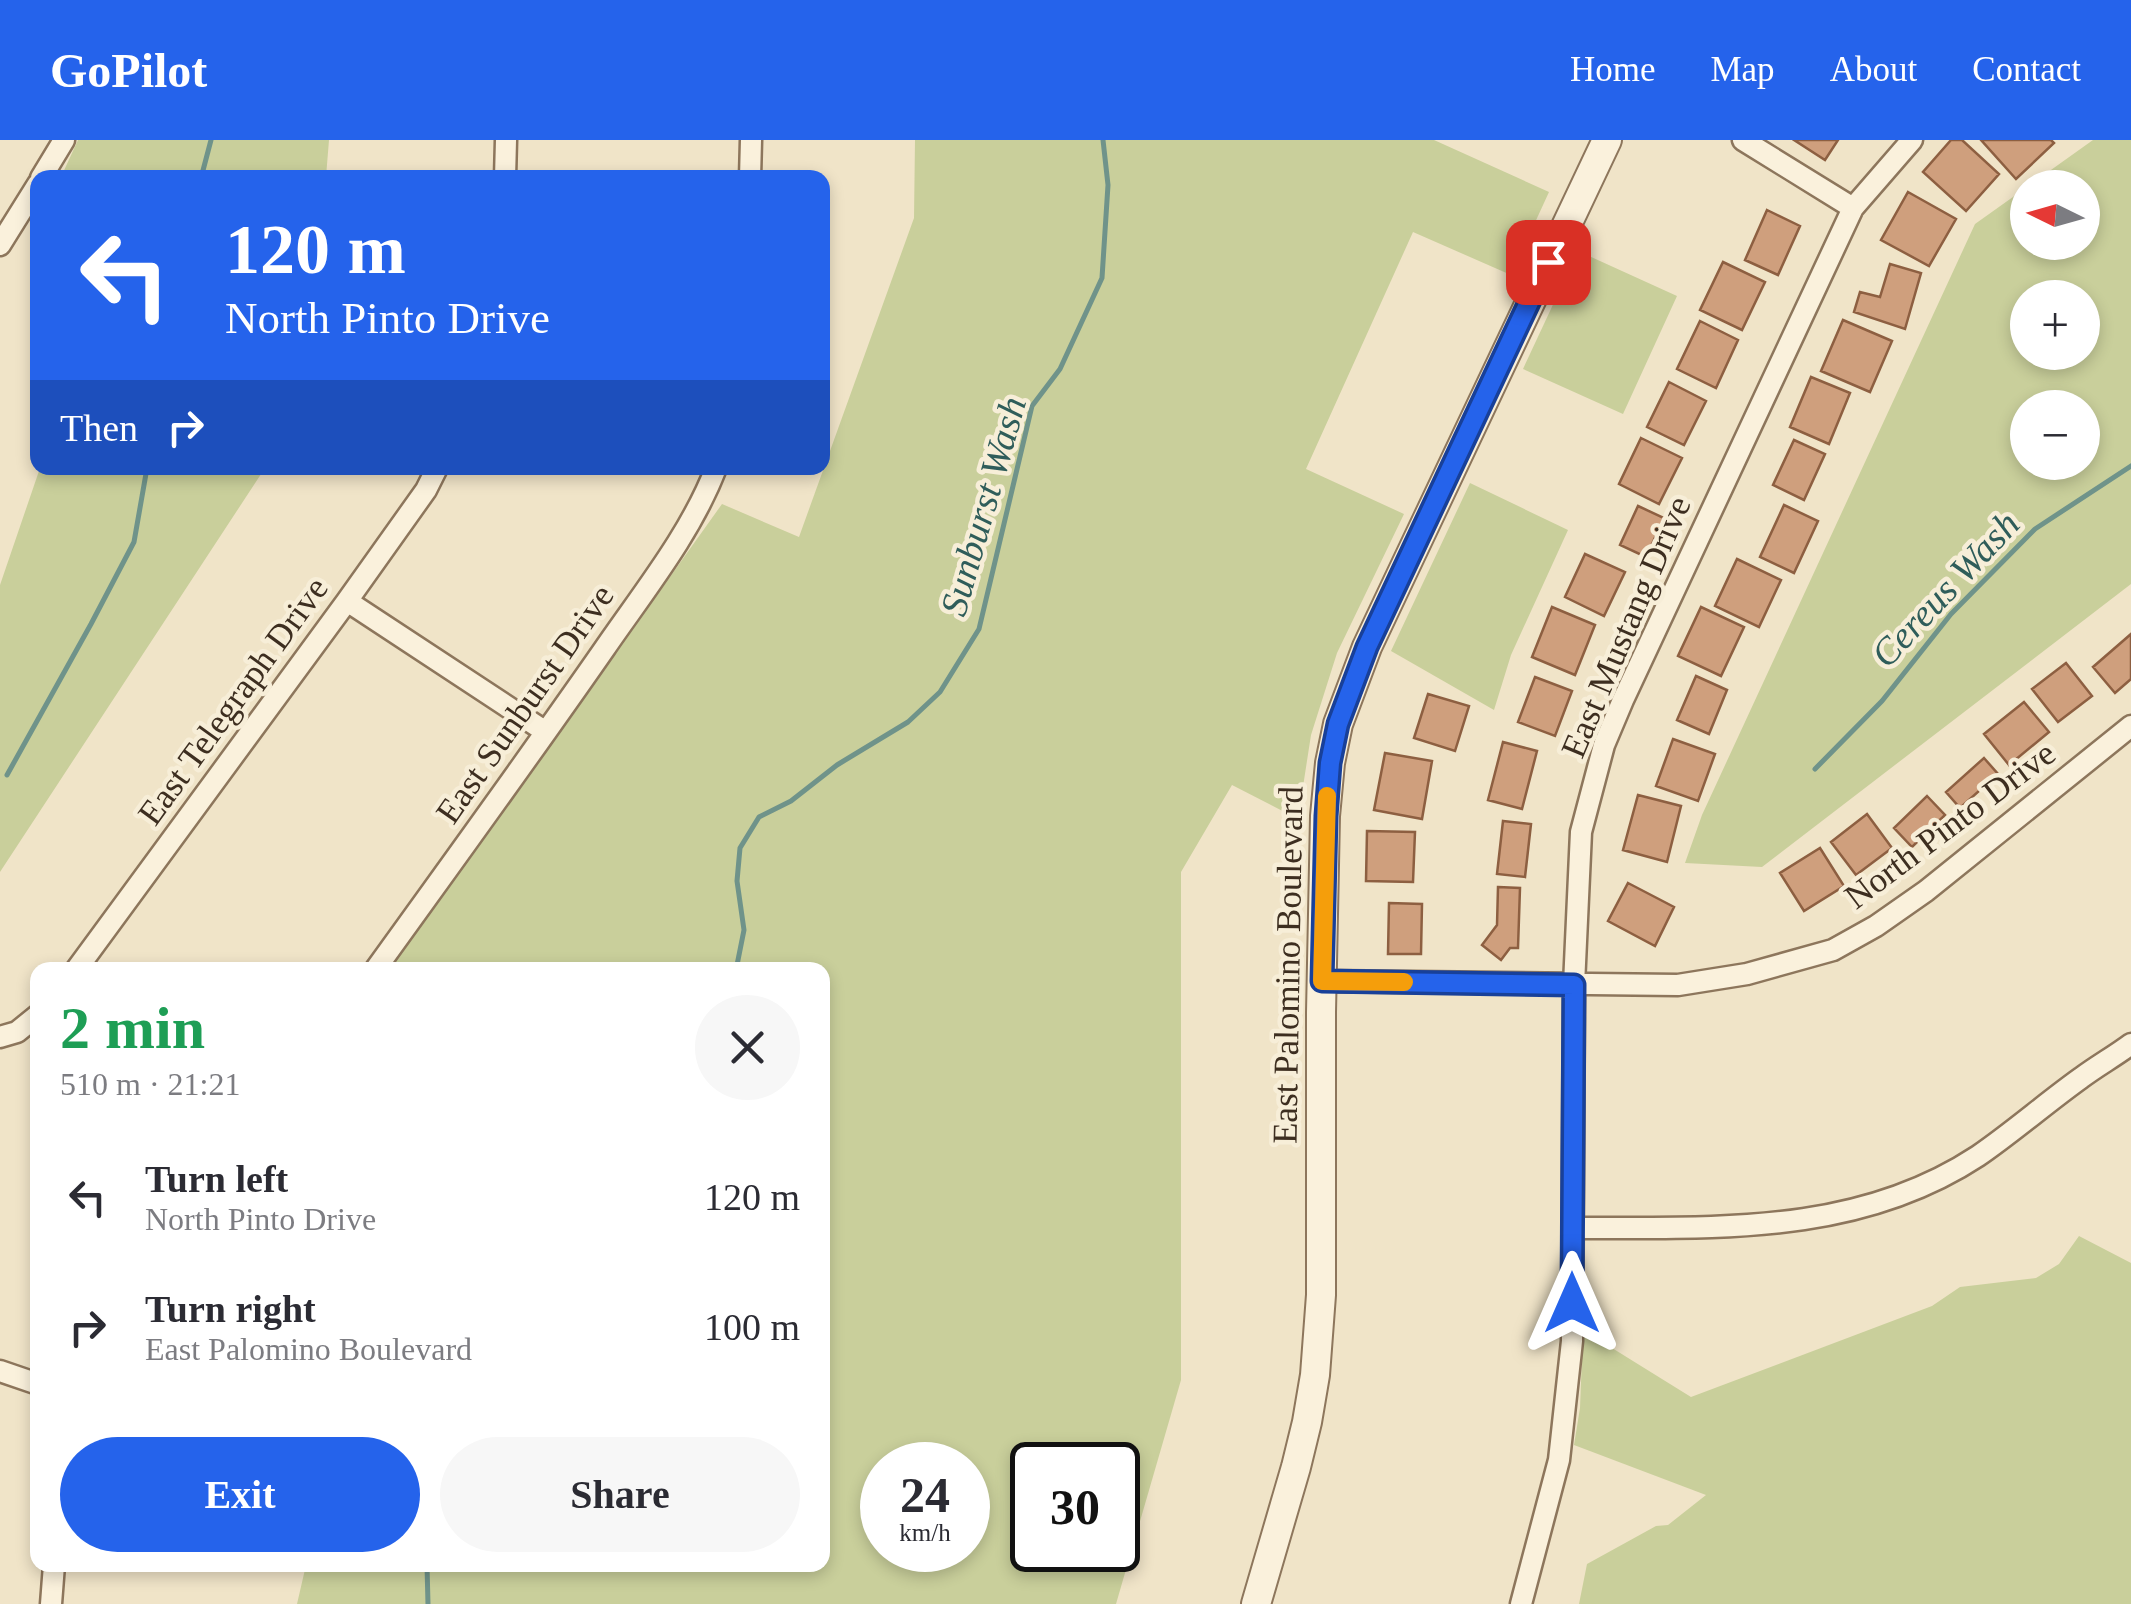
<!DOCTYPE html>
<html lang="en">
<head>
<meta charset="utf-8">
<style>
  body { margin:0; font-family:Georgia,serif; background:#f7f7f7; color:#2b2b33; height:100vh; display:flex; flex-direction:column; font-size:38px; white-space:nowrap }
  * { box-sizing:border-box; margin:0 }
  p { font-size:32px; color:#7c7c81 }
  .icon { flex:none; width:55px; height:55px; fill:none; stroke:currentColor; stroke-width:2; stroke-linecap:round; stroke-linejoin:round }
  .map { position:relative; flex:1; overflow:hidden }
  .details { position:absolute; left:30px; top:822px; width:800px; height:610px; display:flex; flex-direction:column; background:#fff; border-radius:20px; box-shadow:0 5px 15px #0003 }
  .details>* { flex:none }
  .banner { position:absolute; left:30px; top:30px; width:800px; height:305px; border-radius:20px; box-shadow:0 5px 15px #0003; background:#2563eb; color:#fff; overflow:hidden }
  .needle { width:65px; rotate:275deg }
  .buttons { position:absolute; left:2010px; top:30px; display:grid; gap:20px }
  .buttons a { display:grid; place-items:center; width:90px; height:90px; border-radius:50%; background:#fff; box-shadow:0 5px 15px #0003; font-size:50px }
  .speed { position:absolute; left:860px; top:1302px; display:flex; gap:20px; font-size:50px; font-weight:700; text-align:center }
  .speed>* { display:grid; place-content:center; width:130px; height:130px; border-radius:50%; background:#fff; box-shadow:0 5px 15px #0003; line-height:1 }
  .speed small { font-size:25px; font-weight:400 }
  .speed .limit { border:5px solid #111; border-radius:15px; background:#fff; color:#111 }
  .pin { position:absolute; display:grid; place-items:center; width:85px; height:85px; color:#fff; margin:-42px; border-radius:20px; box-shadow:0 5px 15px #0006 }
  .me { position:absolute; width:110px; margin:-55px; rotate:0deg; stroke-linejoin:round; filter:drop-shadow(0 0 8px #0008) }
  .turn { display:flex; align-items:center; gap:35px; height:210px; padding:0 30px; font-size:45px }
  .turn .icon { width:130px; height:130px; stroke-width:2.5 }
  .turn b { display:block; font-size:70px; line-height:85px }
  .then { display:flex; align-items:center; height:95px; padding:0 30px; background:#0003; gap:20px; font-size:38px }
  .round { display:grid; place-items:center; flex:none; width:105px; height:105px; border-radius:52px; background:#f7f7f7 }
  .overview { display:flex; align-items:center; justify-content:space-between; height:170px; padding:0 30px }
  h1 { font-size:60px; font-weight:700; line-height:75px; color:#1e9e55 }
  .action { display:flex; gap:20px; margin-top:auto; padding:20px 30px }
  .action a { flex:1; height:115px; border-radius:60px; background:#2563eb; color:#fff; font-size:40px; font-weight:700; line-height:115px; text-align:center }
  .action a+a { background:#f7f7f7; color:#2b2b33 }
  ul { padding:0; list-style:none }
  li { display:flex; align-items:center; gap:30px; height:130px; padding:0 30px }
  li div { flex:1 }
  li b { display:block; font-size:38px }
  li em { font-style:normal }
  header { display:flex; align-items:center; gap:60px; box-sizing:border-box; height:140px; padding:0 50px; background:#2563eb; color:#fff }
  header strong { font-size:48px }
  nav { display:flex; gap:55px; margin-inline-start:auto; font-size:35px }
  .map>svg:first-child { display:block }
  .green { fill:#c9cf9b; fill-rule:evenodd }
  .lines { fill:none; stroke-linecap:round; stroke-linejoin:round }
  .stream { stroke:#6f938a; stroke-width:5 }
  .building { fill:#cf9f7d; stroke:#8d5f41; stroke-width:2.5 }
  .minor-casing { stroke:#8d765c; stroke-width:25 }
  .tertiary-casing { stroke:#8d765c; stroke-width:32 }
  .minor { stroke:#faf1dc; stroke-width:20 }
  .tertiary { stroke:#faf1dc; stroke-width:28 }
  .route-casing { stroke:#184099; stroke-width:25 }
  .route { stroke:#2563eb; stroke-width:18 }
  .slow { stroke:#f59e0b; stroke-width:18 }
  .labels { text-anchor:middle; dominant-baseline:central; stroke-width:9; stroke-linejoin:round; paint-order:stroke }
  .street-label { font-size:35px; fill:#3d2e20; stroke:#f7eed8 }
  .water-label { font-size:38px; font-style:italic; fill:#2f5d5a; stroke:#f7eed8 }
</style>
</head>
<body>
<header>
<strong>GoPilot</strong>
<nav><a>Home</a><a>Map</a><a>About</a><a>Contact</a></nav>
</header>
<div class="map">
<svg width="2131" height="1464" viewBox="0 0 2131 1464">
  <rect width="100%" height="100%" fill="#f0e4c8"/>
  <path class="green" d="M 78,0 L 329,0 L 326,37 L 61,37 Z
    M 915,0 L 1434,0 L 1549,52 L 1511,135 L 1413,92 L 1306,329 L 1404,374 L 1337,513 L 1311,595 L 1298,679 L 1232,645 L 1181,732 L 1181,1240 L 1116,1464 L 297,1464 L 306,1425 L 822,1425 L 822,830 L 389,830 L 722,364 L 799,397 L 914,78 ZM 968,1325 L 968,1410 L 882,1410 L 882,1325 ZM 1118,1325 L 1118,1410 L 1032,1410 L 1032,1325 Z
    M 2093,0 L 2131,0 L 2131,444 L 1762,727 L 1685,723 L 1702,675 L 1975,84 ZM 2028,48 L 2082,48 L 2082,102 L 2028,102 ZM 2028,158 L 2082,158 L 2082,212 L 2028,212 ZM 2028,268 L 2082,268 L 2082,322 L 2028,322 Z
    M 1578,111 L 1677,156 L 1623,274 L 1523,229 Z
    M 40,328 L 265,328 L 0,732 L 0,445 Z
    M 1470,343 L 1568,390 L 1511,515 L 1494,570 L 1391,511 Z
    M 2079,1096 L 2131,1123 L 2131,1464 L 1579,1464 L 1587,1424 L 1656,1386 L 1668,1385 L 1706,1355 L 1574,1305 L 1580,1268 L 1583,1190 L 1691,1257 L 1932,1166 L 1960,1147 L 2036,1138 L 2059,1124 Z"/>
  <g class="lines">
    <path class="stream" d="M 201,38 L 211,0
      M 1815,629 L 1882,561 L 1951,474 L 2035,389 L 2131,326
      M 7,635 L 91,484 L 134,402 L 147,328
      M 736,830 L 744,790 L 737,741 L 740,708 L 759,677 L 791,661 L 837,625 L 908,582 L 940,552 L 979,489 L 1032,266 L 1060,229 L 1102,138 L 1108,45 L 1103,0
      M 427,1425 L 428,1464"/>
  </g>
  <path class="building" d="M 1794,0 L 1838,0 L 1825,20 Z
    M 1951,0 L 1962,0 L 1999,34 L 1966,71 L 1923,32 Z
    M 1981,0 L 2051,0 L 2054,3 L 2016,39 Z
    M 1908,52 L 1956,79 L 1929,126 L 1881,100 Z
    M 1767,70 L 1800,86 L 1778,135 L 1745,120 Z
    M 1723,122 L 1765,142 L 1742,190 L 1700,170 Z
    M 1890,124 L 1921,133 L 1905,189 L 1854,172 L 1860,152 L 1880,157 Z
    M 1843,180 L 1892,201 L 1870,252 L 1821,231 Z
    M 1700,181 L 1738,200 L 1716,248 L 1677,229 Z
    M 1811,237 L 1850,253 L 1829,304 L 1790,287 Z
    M 1669,242 L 1706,261 L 1684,305 L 1647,287 Z
    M 1641,298 L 1682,318 L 1659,364 L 1619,344 Z
    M 1794,300 L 1825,314 L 1804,360 L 1773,345 Z
    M 1784,365 L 1818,381 L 1794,433 L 1760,417 Z
    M 1638,366 L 1664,378 L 1646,417 L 1620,405 Z
    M 1585,414 L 1625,432 L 1604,476 L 1565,457 Z
    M 1737,419 L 1781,440 L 1759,487 L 1715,466 Z
    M 1552,467 L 1595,485 L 1575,535 L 1532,517 Z
    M 1701,467 L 1744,487 L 1721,536 L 1678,516 Z
    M 2131,494 L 2131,539 L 2115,553 L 2093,527 Z
    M 2066,523 L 2092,556 L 2058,582 L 2032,549 Z
    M 1696,536 L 1727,550 L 1709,594 L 1677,580 Z
    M 1535,537 L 1572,551 L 1555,596 L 1518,582 Z
    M 1428,554 L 1469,566 L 1455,611 L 1414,598 Z
    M 2024,562 L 2049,592 L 2009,625 L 1984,594 Z
    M 1673,599 L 1715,614 L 1698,661 L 1656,646 Z
    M 1503,602 L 1537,611 L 1522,669 L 1488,660 Z
    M 1385,613 L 1432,621 L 1422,679 L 1374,670 Z
    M 1984,618 L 1998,634 L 1960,668 L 1946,652 Z
    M 1638,655 L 1681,666 L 1667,722 L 1623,710 Z
    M 1927,656 L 1945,675 L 1912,707 L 1894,688 Z
    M 1867,674 L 1892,708 L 1856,735 L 1831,702 Z
    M 1503,681 L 1531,684 L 1525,737 L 1497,734 Z
    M 1367,691 L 1415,692 L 1413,742 L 1366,741 Z
    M 1820,708 L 1844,746 L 1804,771 L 1780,733 Z
    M 1628,743 L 1674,767 L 1655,806 L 1608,781 Z
    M 1498,747 L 1520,748 L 1518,808 L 1510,808 L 1501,820 L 1482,805 L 1497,785 Z
    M 1389,763 L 1422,764 L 1421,814 L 1388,814 Z"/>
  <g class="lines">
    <defs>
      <path id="minor" d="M 1743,0 L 1853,68
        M 41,38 L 64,0
        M 505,38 L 506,0
        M 750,38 L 751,0
        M 0,105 L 38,44
        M 347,461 L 546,592
        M 76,830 L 347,461 L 426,350 L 437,328
        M 375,830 C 452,723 530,616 605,508 C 645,450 691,393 716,328
        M 1322,841 L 1678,845 L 1747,834 L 1833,810 L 1876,786 L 1926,751 L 2131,586
        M 0,897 L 17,892 L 38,875
        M 1573,1088 C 1712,1087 1855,1097 1978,1016 C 2013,992 2046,963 2081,938 C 2097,926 2115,916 2131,904
        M 0,1231 L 38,1244
        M 51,1464 L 54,1425
        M 1521,1464 L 1559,1320 L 1572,1201 L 1574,845 L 1581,692 L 1604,605 L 1623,560 L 1853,68 L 1912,0"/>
      <path id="tertiary" d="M 1256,1464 L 1296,1327 L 1307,1282 L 1315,1235 L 1321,1155 L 1321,872 L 1325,676 L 1330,623 L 1338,584 L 1367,507 L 1607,0"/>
    </defs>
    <use href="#minor" class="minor-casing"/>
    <use href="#tertiary" class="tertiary-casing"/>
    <use href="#minor" class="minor"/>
    <use href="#tertiary" class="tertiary"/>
  </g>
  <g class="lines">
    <defs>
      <path id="route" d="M 1548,122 L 1367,507 L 1338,584 L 1330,623 L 1326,676 L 1322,841 L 1574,845 L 1572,1163"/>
    </defs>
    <use href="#route" class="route-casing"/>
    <use href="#route" class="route"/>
    <path class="slow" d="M 1327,656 L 1322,841 L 1404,842"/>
  </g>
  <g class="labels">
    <g class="street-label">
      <text transform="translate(1626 487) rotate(-67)">East Mustang Drive</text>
      <text transform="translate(233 561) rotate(-54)">East Telegraph Drive</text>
      <text transform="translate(525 564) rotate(-55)">East Sunburst Drive</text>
      <text transform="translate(1950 685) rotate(-37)">North Pinto Drive</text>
      <text transform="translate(1288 825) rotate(-89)">East Palomino Boulevard</text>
    </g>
    <g class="water-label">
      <text transform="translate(983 366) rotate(-74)">Sunburst Wash</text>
      <text transform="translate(1945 449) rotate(-47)">Cereus Wash</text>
    </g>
  </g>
</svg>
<div class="buttons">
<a><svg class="needle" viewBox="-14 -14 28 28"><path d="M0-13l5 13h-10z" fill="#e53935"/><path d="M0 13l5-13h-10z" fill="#7c7c81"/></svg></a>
<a>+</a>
<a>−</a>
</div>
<div class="speed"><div>24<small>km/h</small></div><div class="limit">30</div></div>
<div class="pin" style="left:1548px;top:122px;background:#d93025"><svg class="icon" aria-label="arrive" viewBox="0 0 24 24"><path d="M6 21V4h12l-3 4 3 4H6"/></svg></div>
<svg class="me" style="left:1572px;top:1163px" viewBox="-20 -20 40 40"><path d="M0-17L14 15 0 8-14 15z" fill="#2563eb" stroke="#fff" stroke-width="4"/></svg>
<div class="banner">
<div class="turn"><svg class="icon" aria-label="left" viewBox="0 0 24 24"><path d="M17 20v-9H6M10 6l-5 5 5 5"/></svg><div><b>120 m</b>North Pinto Drive</div></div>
<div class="then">Then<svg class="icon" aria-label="right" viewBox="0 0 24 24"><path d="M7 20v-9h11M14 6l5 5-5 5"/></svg></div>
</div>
<section class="details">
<div class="overview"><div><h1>2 min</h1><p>510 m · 21:21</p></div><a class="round"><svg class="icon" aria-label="close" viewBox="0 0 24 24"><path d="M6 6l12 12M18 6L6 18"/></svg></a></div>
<ul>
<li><svg class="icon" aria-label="left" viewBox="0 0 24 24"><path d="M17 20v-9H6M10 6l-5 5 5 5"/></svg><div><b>Turn left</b><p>North Pinto Drive</p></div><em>120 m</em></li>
<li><svg class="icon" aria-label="right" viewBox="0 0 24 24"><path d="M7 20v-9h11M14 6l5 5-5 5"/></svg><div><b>Turn right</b><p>East Palomino Boulevard</p></div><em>100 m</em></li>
</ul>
<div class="action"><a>Exit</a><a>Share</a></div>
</section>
</div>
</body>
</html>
